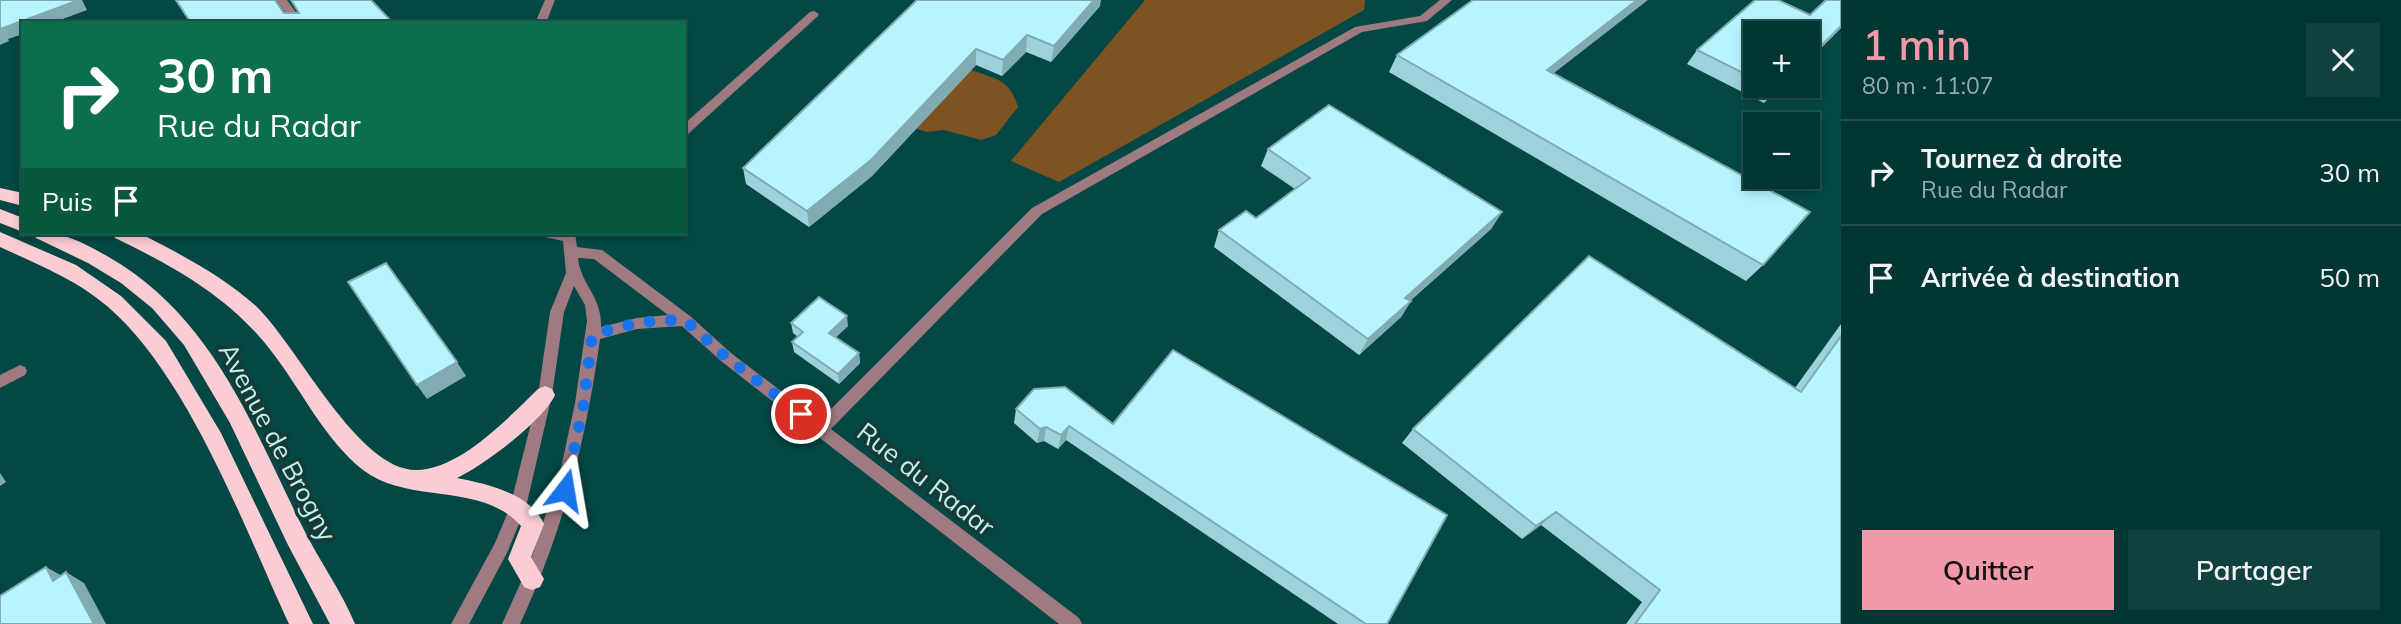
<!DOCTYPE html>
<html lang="fr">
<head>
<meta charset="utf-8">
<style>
  body { margin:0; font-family:Mulish,sans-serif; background:#10413f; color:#f1f3f6; height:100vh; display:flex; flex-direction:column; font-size:26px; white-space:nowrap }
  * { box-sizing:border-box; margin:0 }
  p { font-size:23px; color:#96abac }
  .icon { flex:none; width:38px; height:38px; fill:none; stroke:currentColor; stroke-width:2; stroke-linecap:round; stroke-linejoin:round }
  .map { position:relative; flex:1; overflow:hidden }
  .sheet { display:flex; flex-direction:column; background:#023633; width:560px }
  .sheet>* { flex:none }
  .top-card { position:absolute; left:21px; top:21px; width:665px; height:214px; border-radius:0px; box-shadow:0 4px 10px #0003,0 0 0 2px #23504e; background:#0b6e4f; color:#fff; overflow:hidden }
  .fabs { position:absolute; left:1743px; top:21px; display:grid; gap:14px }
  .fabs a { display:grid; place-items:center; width:77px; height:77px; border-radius:0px; background:#023633; box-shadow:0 4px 10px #0003,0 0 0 2px #23504e; font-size:35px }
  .pin { position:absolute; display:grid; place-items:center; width:60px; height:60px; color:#fff; margin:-30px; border:4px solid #fff; border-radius:50%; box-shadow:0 2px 7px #0007 }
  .me { position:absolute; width:77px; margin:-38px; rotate:14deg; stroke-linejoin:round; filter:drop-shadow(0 0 5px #0008) }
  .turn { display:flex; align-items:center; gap:24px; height:147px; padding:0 21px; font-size:32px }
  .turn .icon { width:91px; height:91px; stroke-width:2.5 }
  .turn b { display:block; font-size:49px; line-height:60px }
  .then { display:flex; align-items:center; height:66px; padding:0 21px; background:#0003; gap:14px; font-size:26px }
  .round { display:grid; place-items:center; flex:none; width:74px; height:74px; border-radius:0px; background:#10413f }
  .head { display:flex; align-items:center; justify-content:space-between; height:119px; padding:0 21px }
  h1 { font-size:42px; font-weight:600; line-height:52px; color:#f39aaa }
  .action { display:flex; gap:14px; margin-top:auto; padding:14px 21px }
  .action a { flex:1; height:80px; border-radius:0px; background:#f39aaa; color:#111; font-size:28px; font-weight:600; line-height:80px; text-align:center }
  .action a+a { background:#10413f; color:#f1f3f6 }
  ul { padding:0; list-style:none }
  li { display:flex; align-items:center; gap:21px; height:105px; padding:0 21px; border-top:2px solid #23504e }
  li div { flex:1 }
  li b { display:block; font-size:26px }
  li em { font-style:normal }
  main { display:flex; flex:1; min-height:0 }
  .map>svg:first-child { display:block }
  .green { fill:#7c5321 }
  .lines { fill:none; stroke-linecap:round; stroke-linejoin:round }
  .service { fill:#9f7a80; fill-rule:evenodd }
  .minor { fill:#9f7a80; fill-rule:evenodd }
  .trunk { fill:#faccd3; fill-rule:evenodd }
  .wall { fill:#9ed2da }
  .shaded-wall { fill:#81abb2 }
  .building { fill:#b8f4fe; stroke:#81abb2; stroke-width:2 }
  .route { stroke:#1a73e8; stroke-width:12; stroke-dasharray:0 21.6 }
  .labels { text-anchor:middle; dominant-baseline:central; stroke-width:7; stroke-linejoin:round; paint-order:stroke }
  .street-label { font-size:26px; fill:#c1f3ed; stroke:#173a37 }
</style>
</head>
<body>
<main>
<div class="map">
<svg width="1841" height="624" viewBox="0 0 1841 624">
  <rect width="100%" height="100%" fill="#034844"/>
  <path class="green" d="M 1145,0 L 1365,0 L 1364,10 L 1059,182 L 1011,161 Z
    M 971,70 C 996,79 1010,79 1018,107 L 996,135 L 981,140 L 944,130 L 926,132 L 916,128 Z"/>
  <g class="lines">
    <path class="service" d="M 1440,0 L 1452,0 L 1427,21 L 1362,32 L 1042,214 L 826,434 L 821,436 L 816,434 L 813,429 L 816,424 L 1032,208 L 1355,27 L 1420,16 Z
      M 814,11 L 819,14 L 818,16 L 688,134 L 684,135 L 684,124 L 810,12 Z"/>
    <path class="minor" d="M 276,0 L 287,0 L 304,23 L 293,23 Z
      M 545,0 L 555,0 L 546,23 L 535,23 Z
      M 544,233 L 575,233 L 577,247 L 602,250 L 690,316 L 731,353 L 1079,618 L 1082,624 L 1059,624 L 721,361 L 682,326 L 637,329 L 600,339 C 586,441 563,531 520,624 L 502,624 L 530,562 L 561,468 L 575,403 L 587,321 L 585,305 L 574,286 L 564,312 L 552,395 L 526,507 L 507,553 L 469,624 L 451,624 L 495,543 L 510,507 L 538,395 L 550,312 L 566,273 L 563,241 L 545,237 ZM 578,258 L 594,259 L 668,315 L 637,318 L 601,327 C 602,295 581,286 578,258 Z
      M 20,365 L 25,367 L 27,371 L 25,375 L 0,388 L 0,375 Z"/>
    <path class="trunk" d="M 0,188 L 23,193 L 23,206 L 0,200 Z
      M 0,209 L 23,218 L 23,232 L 0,223 Z
      M 0,232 L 76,265 L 121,296 L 166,341 L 221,433 L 313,624 L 289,624 C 244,527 188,375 107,306 C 75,279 37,264 0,247 Z
      M 33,233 C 63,232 81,241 107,256 C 212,316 251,423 302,526 C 318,559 341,590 355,624 L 330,624 L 288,545 L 230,423 L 184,345 L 152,308 L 121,283 L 88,263 L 36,238 Z
      M 112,233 L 137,233 L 145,236 C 184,256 224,277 257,307 C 298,347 358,470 416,470 C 460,470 509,417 538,389 L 545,386 L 552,389 L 555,395 C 543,421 484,465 457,478 C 487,484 530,493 544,524 L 531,557 L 544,579 L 540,587 L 532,590 L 524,587 L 508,559 L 521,526 C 481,481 408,505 363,470 C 325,440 302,391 272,352 C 231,298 175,267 115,238 Z"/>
  </g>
  <path class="wall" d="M 917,0 L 1100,6 L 1051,62 L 1026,52 L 1002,76 L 976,65 L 872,176 L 809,227 L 746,184 L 743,168 Z
    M 1841,0 L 1841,28 L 1808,61 L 1808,33 L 1755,33 L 1755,86 L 1782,86 L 1764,103 L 1687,64 L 1697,50 L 1810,15 Z
    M 1397,55 L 1553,74 L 1763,265 L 1746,281 L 1389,72 Z
    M 1268,149 L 1502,212 L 1491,229 L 1410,301 L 1411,301 L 1401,317 L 1359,355 L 1214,247 L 1219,230 L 1256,218 L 1295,189 L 1261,166 Z
    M 791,323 L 848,326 L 836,337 L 859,353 L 860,363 L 839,384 L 794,352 L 792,342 L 798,337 L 793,333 Z
    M 1841,324 L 1841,624 L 1626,624 L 1642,602 L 1541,525 L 1522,539 L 1402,443 L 1413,429 L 1795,388 Z
    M 1016,409 L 1113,424 L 1387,624 L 1338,624 L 1066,440 L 1058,449 L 1044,441 L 1037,443 L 1014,423 Z"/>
  <path class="shaded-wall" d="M 79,0 L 82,0 L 87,10 L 52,23 L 23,23 L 23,34 L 8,39 L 9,41 L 0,45 L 0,29 Z
    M 1094,0 L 1101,0 L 1100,6 L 1051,62 L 1054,46 Z
    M 1637,0 L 1648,0 L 1536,87 L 1547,70 Z
    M 1841,26 L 1841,28 L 1808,61 L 1808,59 Z
    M 1027,35 L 1026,52 L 1002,76 L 1003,60 Z
    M 976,49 L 976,65 L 872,176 L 809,227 L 807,211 Z
    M 1780,86 L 1782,86 L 1764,103 Z
    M 1502,212 L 1491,229 L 1396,313 L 1405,298 Z
    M 1411,301 L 1401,317 L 1359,355 L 1368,339 Z
    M 847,316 L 848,326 L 830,343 L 829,333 Z
    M 859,353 L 860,363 L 839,384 L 838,374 Z
    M 457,362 L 466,376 L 427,399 L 417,385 Z
    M 1069,426 L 1066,440 L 1058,449 L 1061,435 Z
    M 1046,427 L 1044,441 L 1037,443 L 1040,429 Z
    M 0,473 L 6,482 L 0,486 Z
    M 1556,512 L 1541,525 L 1522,539 L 1536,526 Z
    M 46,567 L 64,577 L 53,581 Z
    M 66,572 L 84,583 L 106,624 L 94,624 Z"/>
  <path class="building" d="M 0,0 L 79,0 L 0,29 L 0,32 Z
    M 176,0 L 275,0 L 284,13 L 299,13 L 291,0 L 371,0 L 393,23 L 191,23 Z
    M 917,0 L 1094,0 L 1054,46 L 1027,35 L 1003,60 L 976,49 L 871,160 L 807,211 L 743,168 Z
    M 1473,0 L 1637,0 L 1547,70 L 1810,212 L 1763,265 L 1397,55 Z
    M 1755,0 L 1778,0 L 1810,15 L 1826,0 L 1841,0 L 1841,26 L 1808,59 L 1808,33 L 1755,33 L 1755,79 L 1697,50 Z
    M 1769,86 L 1780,86 L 1776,89 Z
    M 1329,105 L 1502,212 L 1405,298 L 1411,301 L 1368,339 L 1219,230 L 1246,211 L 1256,218 L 1310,178 L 1268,149 Z
    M 1589,256 L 1801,392 L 1841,336 L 1841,624 L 1635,624 L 1660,590 L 1556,512 L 1536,526 L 1413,429 Z
    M 386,263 L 457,362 L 417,385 L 348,282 Z
    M 819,297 L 847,316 L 829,333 L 859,353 L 838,374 L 792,342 L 803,332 L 791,323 Z
    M 1173,350 L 1447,515 L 1387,624 L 1366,624 L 1069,426 L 1061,435 L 1046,427 L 1040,429 L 1016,409 L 1034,389 L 1065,387 L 1113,424 Z
    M 46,567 L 53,581 L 66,572 L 94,624 L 0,624 L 0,596 Z"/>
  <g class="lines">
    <path class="route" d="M 565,490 L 583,409 L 592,336 C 623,324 651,320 685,320 L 726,357 L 801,414"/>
  </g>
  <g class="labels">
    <g class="street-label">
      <text transform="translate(278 442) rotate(62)">Avenue de Brogny</text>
      <text transform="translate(926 479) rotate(38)">Rue du Radar</text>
    </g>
  </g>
</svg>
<div class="fabs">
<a>+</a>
<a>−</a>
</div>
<div class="pin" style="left:801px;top:414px;background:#d93025"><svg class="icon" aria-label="arrive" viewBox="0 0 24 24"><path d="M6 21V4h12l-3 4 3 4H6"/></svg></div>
<svg class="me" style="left:565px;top:490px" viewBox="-20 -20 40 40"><path d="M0-17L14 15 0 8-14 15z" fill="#1a73e8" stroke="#fff" stroke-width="4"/></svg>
<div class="top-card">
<div class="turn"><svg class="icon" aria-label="right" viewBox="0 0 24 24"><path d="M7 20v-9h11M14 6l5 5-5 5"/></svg><div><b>30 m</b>Rue du Radar</div></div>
<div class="then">Puis<svg class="icon" aria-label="arrive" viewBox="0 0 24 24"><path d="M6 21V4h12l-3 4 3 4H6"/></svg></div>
</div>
</div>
<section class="sheet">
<div class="head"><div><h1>1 min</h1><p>80 m · 11:07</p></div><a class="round"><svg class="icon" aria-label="close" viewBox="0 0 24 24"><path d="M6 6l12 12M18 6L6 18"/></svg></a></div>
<ul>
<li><svg class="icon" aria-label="right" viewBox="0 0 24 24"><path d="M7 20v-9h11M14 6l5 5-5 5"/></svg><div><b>Tournez à droite</b><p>Rue du Radar</p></div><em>30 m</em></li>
<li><svg class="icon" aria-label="arrive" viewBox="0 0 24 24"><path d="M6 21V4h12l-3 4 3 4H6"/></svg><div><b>Arrivée à destination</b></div><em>50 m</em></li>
</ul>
<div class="action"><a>Quitter</a><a>Partager</a></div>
</section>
</main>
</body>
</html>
